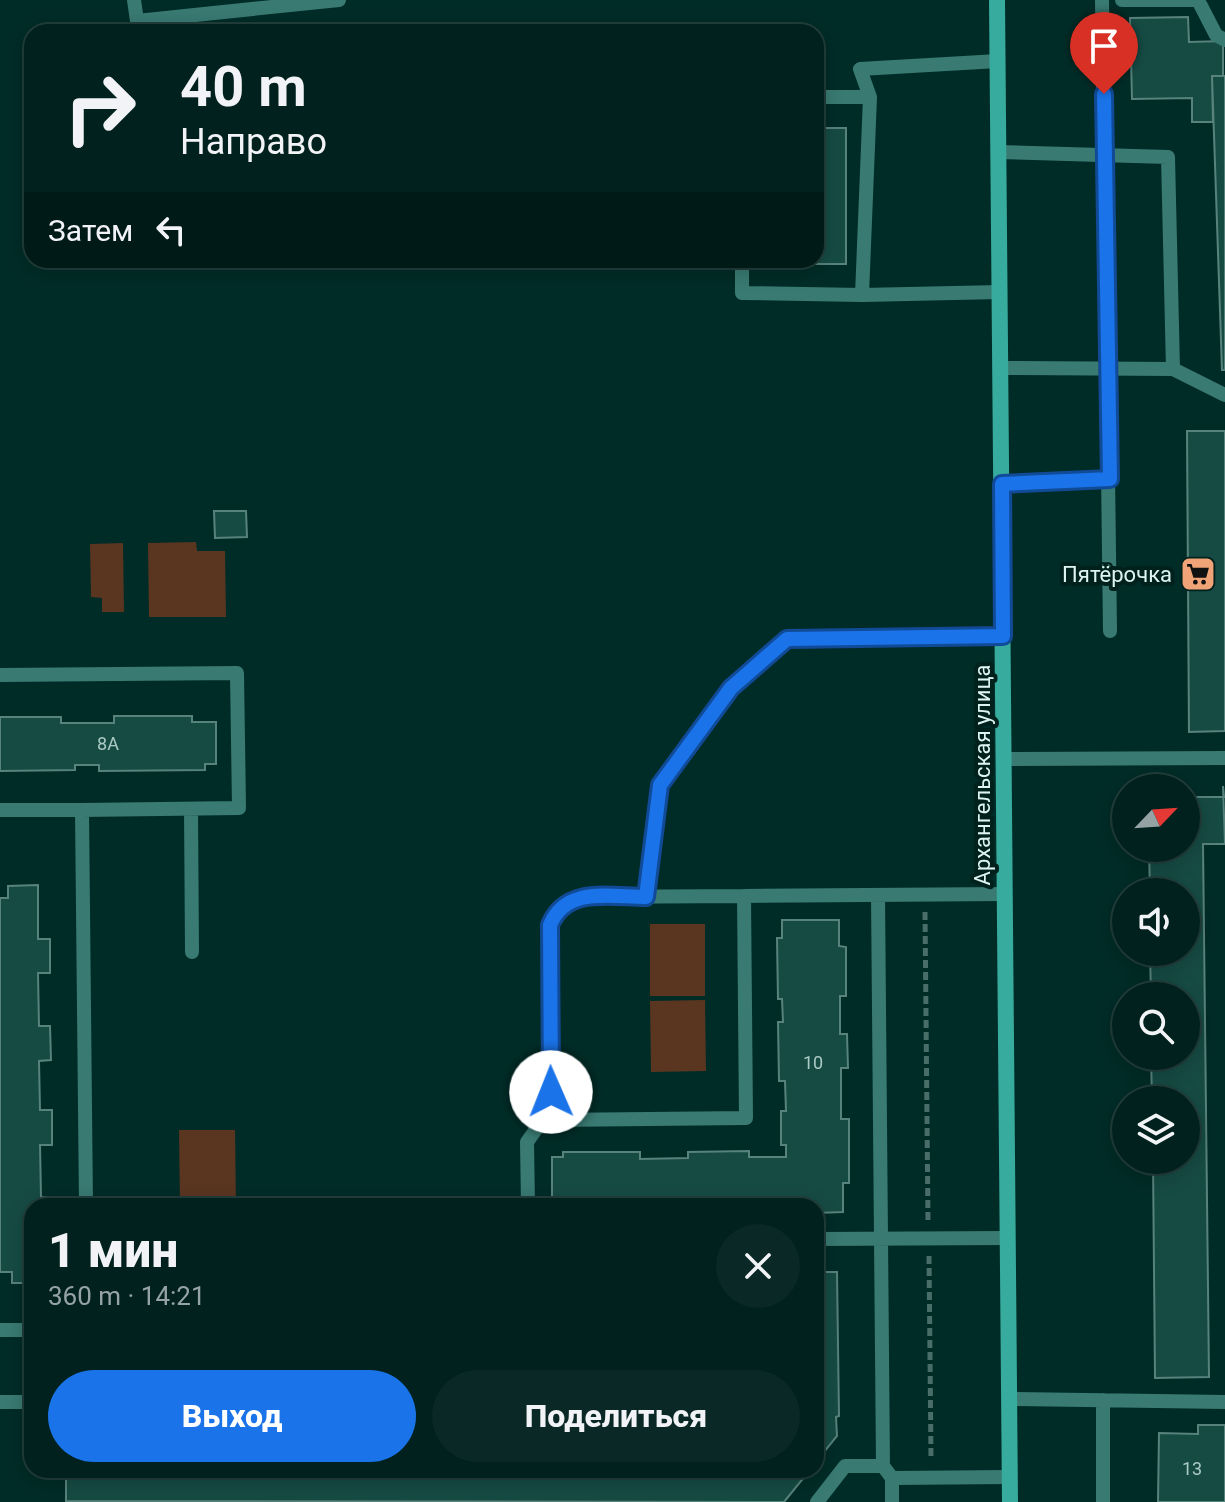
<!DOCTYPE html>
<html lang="ru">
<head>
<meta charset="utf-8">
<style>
  body { margin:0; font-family:Roboto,sans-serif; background:#0a2926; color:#f1f3f6; height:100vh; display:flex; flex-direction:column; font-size:30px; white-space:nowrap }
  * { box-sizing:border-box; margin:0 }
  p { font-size:26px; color:#95a3a4 }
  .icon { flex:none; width:44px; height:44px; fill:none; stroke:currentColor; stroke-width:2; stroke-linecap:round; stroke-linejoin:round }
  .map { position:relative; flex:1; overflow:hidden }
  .sheet { position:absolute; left:24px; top:1198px; width:800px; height:280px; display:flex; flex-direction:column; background:#00211d; border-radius:24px; box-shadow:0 4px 20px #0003,0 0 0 2px #223e3b }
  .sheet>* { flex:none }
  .banner { position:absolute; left:24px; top:24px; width:800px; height:244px; border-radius:24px; box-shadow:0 4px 20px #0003,0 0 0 2px #223e3b; background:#00211d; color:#f1f3f6; overflow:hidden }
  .needle { width:52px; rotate:65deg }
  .controls { position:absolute; left:1112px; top:774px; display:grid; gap:16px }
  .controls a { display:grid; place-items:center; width:88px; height:88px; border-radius:50%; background:#00211d; box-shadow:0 4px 20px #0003,0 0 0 2px #223e3b; font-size:40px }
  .pin { position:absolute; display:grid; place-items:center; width:68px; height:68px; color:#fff; margin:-82px -34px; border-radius:50% 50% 50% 0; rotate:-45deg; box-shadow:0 0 8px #0007 }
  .pin .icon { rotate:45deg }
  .me { position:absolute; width:88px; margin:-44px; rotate:359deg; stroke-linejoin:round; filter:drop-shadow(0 0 6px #0008) }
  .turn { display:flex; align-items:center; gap:28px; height:168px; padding:0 24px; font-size:36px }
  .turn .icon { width:104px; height:104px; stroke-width:2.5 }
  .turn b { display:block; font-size:56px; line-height:68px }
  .then { display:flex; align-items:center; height:76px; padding:0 24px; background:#0003; gap:16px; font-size:30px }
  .round { display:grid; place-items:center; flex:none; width:84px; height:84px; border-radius:42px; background:#0a2926 }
  .headline { display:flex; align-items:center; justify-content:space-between; height:136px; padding:0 24px }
  h1 { font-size:48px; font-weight:800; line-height:60px }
  .button { display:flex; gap:16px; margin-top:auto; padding:16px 24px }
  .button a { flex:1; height:92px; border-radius:48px; background:#1a73e8; color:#fff; font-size:32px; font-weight:800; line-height:92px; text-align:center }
  .button a+a { background:#0a2926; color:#f1f3f6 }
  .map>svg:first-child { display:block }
  .green { fill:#5a3621 }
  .building { fill:#164b44; stroke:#58827c; stroke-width:2 }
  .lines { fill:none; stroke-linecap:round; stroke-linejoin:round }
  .path { stroke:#496d69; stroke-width:5; stroke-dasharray:8 4; stroke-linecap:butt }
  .lane { stroke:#397a72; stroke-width:14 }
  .secondary { stroke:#37ab9d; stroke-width:16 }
  .route-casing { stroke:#114b97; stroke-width:20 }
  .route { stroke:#1a73e8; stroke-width:14 }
  .labels { text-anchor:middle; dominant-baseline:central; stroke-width:8; stroke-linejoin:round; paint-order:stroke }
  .number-label { font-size:18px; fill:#accac5 }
  .poi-label { font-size:22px; fill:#def4f0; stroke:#01211d; text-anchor:end }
  .street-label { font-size:22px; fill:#def4f0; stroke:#01211d }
</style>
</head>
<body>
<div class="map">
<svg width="1225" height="1502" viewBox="0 0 1225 1502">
  <rect width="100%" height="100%" fill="#002c27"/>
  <path class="green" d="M 196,542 L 197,551 L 225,551 L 226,617 L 149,617 L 148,543 Z
    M 123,543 L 124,612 L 102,612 L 102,598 L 91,597 L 90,544 Z
    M 650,924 L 705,924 L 705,996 L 650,996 Z
    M 705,1000 L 706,1071 L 651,1072 L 650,1001 Z
    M 179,1130 L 235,1130 L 236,1206 L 180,1206 Z"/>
  <path class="building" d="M 1188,17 L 1189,42 L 1223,41 L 1223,76 L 1212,76 L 1213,122 L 1192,122 L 1192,98 L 1132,99 L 1130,18 Z
    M 1212,76 L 1225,76 L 1225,370 L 1222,370 Z
    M 816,128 L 846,128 L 846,264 L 769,264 L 769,260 L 816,260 Z
    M 1187,431 L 1225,431 L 1225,731 L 1189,732 Z
    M 214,511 L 246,511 L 247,537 L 215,538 Z
    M 114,716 L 192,716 L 192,722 L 216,722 L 216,764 L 205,764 L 205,770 L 99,771 L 99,765 L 75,765 L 75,770 L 0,771 L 0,717 L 61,717 L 61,723 L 114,723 Z
    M 1223,786 L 1225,844 L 1203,844 L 1209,1377 L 1155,1378 L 1153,1160 L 1186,1160 L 1186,1100 L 1152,1100 L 1151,1056 L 1186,1056 L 1186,996 L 1151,996 L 1150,952 L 1186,952 L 1186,892 L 1150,892 L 1149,848 L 1186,848 L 1186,797 L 1224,797 Z
    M 38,885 L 38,939 L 50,939 L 50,973 L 38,973 L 39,1026 L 50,1026 L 51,1060 L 39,1061 L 40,1110 L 52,1110 L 52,1145 L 40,1145 L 41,1197 L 52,1197 L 52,1206 L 32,1206 L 32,1283 L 12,1283 L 12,1272 L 0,1272 L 0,898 L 8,898 L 8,886 Z
    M 782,920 L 839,920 L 839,946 L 846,947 L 846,996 L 840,996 L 840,1034 L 847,1034 L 848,1068 L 841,1068 L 841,1119 L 849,1119 L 849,1183 L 843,1183 L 843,1212 L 816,1213 L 816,1206 L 552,1206 L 552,1157 L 563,1157 L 563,1152 L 640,1152 L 640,1159 L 688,1158 L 688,1152 L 749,1151 L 749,1157 L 786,1157 L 786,1145 L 781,1145 L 781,1111 L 786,1111 L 785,1081 L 779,1081 L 778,1022 L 783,1022 L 782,999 L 778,999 L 777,938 L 782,938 Z
    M 816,1272 L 837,1272 L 839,1416 L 836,1417 L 837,1436 L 816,1462 Z
    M 1198,1425 L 1225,1425 L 1225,1502 L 1158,1502 L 1159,1433 L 1198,1434 Z
    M 66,1470 L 810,1470 L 784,1502 L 66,1501 Z"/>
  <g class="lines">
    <path class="path" d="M 925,912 L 928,1222
      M 929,1256 L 931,1458"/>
    <path class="lane" d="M 134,0 L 137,21 L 339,0
      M 1102,0 L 1110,631
      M 1122,0 L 1199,0
      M 1199,2 L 1216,35 L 1225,40
      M 816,97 L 870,97
      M 998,152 L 1168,157 L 1173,369
      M 742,260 L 742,293 L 862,295 L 1000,292
      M 862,295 L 870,97 L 860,69 L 998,61
      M 1000,368 L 1173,369 L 1225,395
      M 1002,484 L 1110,479
      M 0,675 L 237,673 L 239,808 L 82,810 L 86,1206
      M 1004,759 L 1225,758
      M 191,809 L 192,952
      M 0,810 L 82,810
      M 878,895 L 883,1466 L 892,1478 L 892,1502
      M 744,896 L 1005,894
      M 646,897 L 660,785 L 731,688 L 787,639 L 1003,636
      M 528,1206 L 527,1142 L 537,1128 L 552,1120 L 746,1118 L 744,896 L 578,897 L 561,906 L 550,925 L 552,1120
      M 816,1239 L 1007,1238
      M 0,1330 L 32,1330
      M 1010,1399 L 1225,1402
      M 0,1402 L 32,1402
      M 892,1478 L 1009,1477
      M 817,1502 L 845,1466 L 883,1466
      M 1103,1502 L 1103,1400"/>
    <path class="secondary" d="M 997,0 L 1010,1502"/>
  </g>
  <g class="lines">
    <defs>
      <path id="route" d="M 551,1092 L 550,925 C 566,886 610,897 646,897 L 660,785 L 731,688 L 787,639 L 1003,636 L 1002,484 L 1110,479 L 1104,94"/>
    </defs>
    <use href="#route" class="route-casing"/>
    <use href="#route" class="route"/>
  </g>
  <defs>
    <symbol id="supermarket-square" viewBox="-11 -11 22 22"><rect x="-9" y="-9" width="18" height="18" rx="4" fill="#efa376" stroke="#01211d"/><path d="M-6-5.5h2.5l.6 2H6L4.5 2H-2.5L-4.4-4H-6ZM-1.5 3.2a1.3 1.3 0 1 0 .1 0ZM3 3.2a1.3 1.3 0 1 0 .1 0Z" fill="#111"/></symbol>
  </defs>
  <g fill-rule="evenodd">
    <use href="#supermarket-square" x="1178" y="554" width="40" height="40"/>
  </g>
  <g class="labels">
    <g class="number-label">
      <text x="108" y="743">8А</text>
      <text x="813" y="1062">10</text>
      <text x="1192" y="1468">13</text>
    </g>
    <g class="poi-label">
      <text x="1172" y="574">Пятёрочка</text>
    </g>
    <g class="street-label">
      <text transform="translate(982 775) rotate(-90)">Архангельская улица</text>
    </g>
  </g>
</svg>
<div class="controls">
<a><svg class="needle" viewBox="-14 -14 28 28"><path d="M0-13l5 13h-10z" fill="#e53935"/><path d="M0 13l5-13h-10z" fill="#95a3a4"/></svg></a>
<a><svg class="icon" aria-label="sound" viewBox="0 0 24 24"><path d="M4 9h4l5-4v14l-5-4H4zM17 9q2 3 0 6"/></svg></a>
<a><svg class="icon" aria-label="search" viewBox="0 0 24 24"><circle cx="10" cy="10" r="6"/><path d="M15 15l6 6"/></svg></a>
<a><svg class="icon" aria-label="layers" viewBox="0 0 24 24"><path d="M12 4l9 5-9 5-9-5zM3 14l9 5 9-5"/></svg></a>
</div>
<div class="pin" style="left:1104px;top:94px;background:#d93025"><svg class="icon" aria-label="arrive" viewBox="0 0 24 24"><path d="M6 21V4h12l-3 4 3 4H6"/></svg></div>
<svg class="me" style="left:551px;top:1092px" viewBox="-20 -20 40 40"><circle r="19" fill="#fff"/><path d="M0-13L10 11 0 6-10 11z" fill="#1a73e8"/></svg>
<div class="banner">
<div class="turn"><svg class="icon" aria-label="right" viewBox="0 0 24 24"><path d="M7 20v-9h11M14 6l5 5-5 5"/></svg><div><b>40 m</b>Направо</div></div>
<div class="then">Затем<svg class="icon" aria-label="left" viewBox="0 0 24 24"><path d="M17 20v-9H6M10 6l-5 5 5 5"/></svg></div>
</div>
<section class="sheet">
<div class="headline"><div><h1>1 мин</h1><p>360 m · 14:21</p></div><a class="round"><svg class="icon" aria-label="close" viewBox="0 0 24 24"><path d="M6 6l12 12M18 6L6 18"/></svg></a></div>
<div class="button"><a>Выход</a><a>Поделиться</a></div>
</section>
</div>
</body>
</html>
